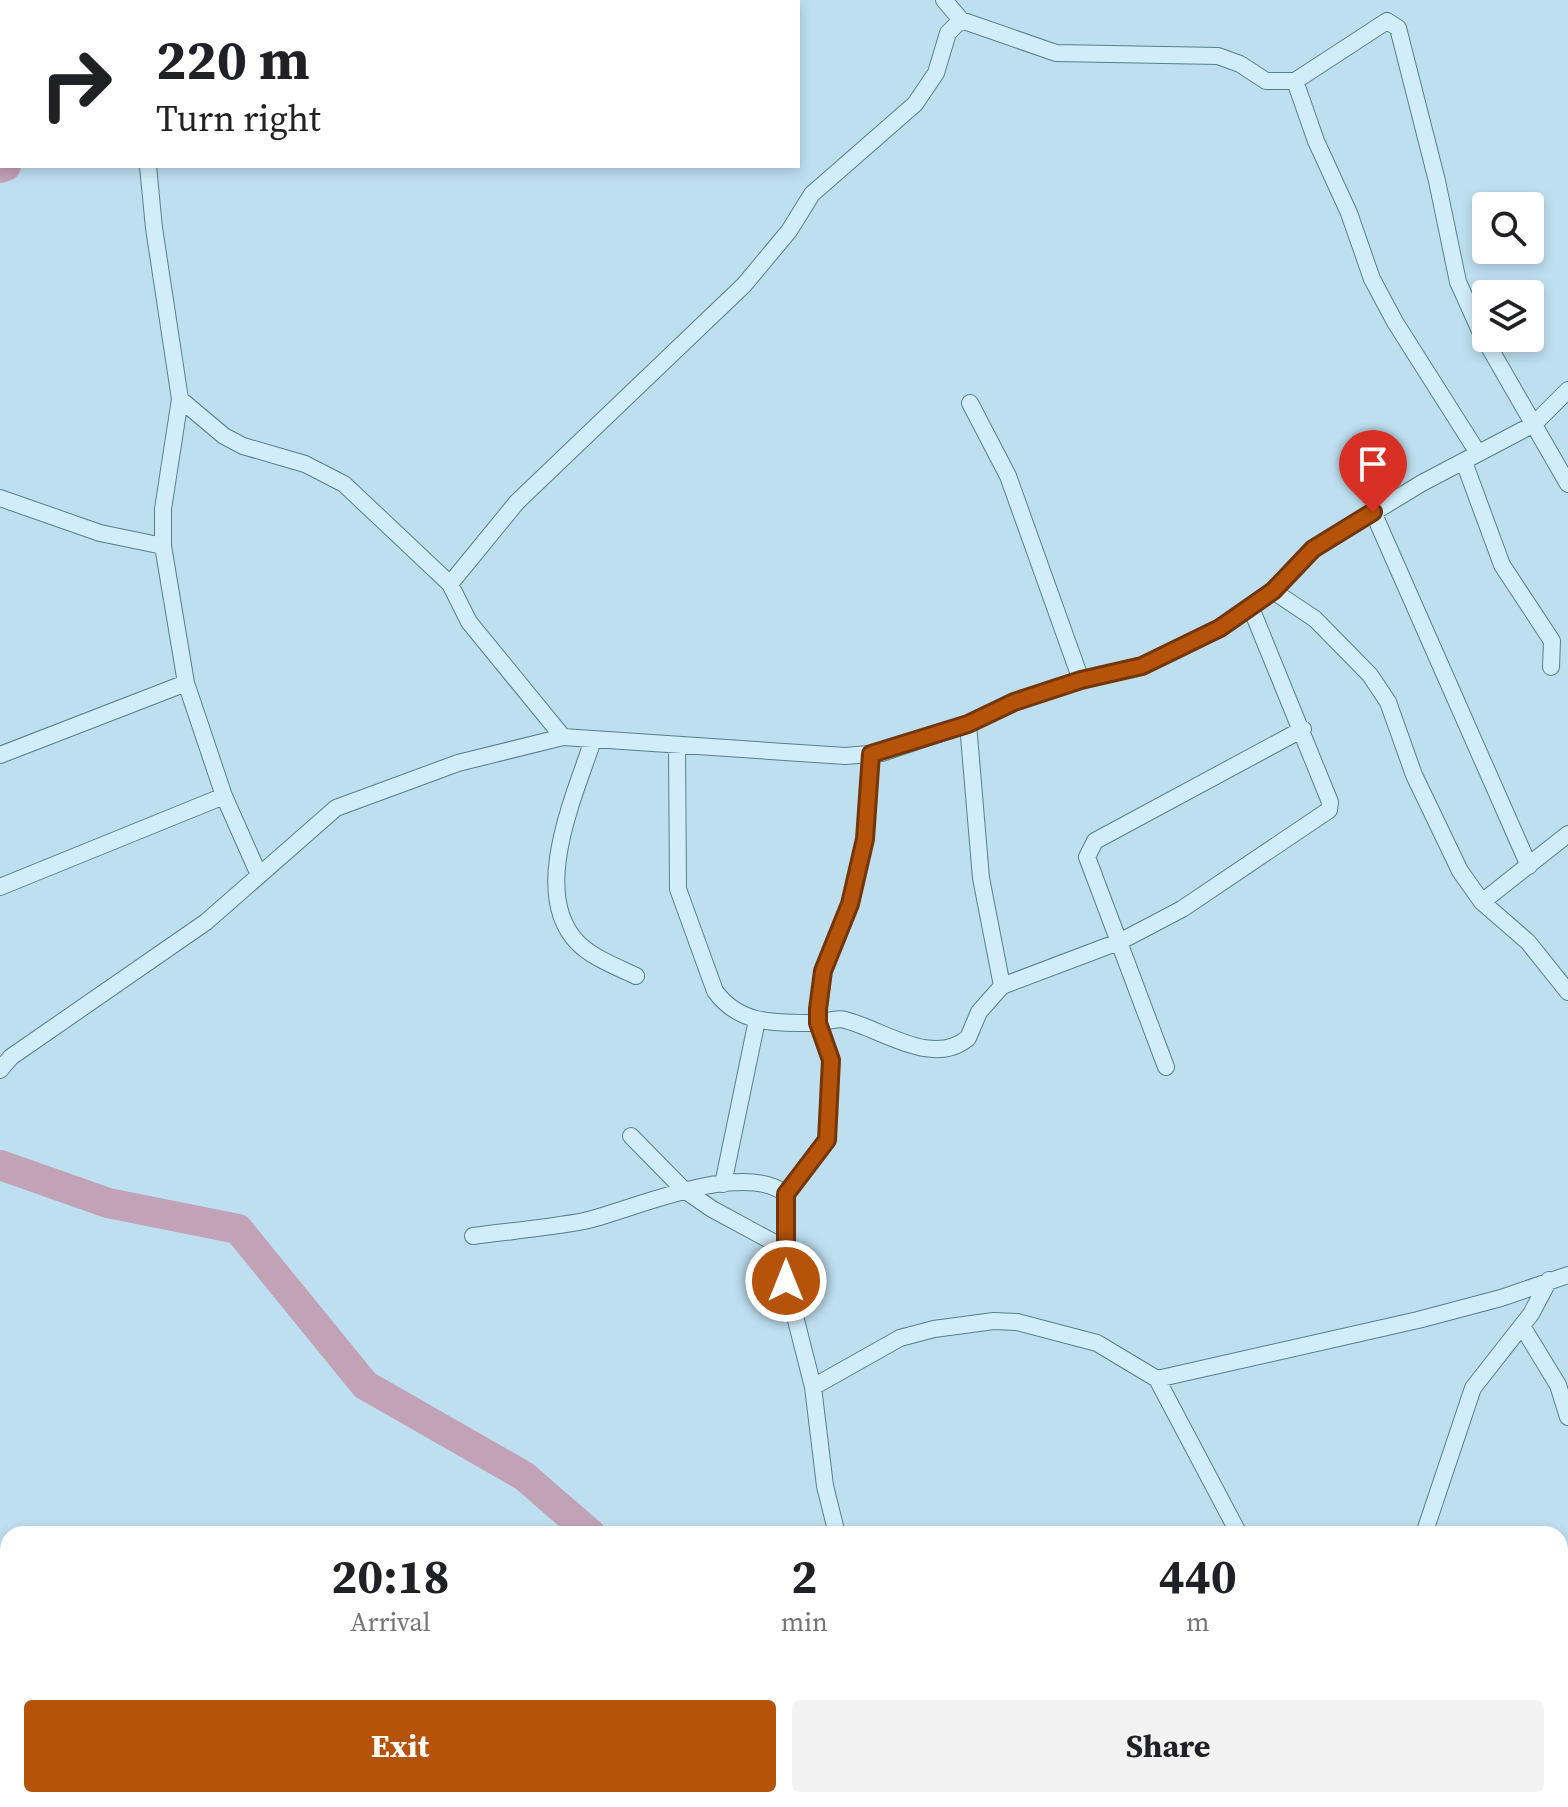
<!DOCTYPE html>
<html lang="en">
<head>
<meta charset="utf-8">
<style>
  body { margin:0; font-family:"Source Serif 4",serif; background:#f2f2f2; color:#202124; height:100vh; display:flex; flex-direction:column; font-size:30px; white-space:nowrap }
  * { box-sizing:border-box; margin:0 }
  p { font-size:26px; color:#757577 }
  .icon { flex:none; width:44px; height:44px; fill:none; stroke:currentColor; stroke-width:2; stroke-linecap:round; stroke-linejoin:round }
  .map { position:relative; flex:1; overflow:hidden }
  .sheet { position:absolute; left:0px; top:1526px; width:1568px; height:282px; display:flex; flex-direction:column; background:#fff; border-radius:24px 24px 0 0; box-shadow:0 4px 12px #0003 }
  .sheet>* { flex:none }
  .guide { position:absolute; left:0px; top:0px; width:800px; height:168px; box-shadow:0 4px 12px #0003; background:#fff; color:#202124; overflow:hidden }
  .buttons { position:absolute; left:1472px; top:192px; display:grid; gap:16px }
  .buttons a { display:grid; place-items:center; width:72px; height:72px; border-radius:8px; background:#fff; box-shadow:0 4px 12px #0003; font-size:40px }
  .pin { position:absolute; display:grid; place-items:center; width:68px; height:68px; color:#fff; margin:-82px -34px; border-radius:50% 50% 50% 0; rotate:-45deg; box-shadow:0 0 8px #0007 }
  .pin .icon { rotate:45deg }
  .me { position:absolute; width:88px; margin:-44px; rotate:0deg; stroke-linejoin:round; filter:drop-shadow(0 0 6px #0008) }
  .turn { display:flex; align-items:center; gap:28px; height:168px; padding:0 24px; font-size:36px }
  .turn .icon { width:104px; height:104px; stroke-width:2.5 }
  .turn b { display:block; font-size:56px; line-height:68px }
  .eta { display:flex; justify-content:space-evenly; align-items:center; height:136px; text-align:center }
  .eta b { font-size:48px; font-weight:700; line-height:56px }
  .button { display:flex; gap:16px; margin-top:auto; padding:16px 24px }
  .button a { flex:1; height:92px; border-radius:8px; background:#b45309; color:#fff; font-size:32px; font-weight:700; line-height:92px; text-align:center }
  .button a+a { background:#f2f2f2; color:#202124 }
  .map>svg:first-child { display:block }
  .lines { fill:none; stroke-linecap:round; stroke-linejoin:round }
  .river { stroke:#c1a2b6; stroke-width:30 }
  .street-casing { stroke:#568088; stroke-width:18 }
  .street { stroke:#d1edfa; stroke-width:16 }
  .route-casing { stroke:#753606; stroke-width:20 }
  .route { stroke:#b45309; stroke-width:14 }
</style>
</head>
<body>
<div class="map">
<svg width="1568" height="1807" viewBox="0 0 1568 1807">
  <rect width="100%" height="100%" fill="#bedff0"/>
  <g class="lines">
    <path class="river" d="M 353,2 L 356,0
      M 0,168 L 6,166
      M 0,1165 L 108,1203 L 238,1229 L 365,1385 L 524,1476 L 591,1534
      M 714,1800 L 715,1807"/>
    <defs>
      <path id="street" d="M 944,0 L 961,20
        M 0,1 L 17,2
        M 86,2 L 86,0
        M 1295,81 L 1387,21 L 1398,28 L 1437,181 L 1458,282 L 1481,333 L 1568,484
        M 148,166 L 154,228 L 180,399 L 163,509 L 163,546 L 186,683 L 224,796 L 259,875
        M 180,399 L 224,436 L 243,446 L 305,464 L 344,484 L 450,584 L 469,622 L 563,737
        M 970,403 L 1008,476 L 1081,680
        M 1464,462 L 1502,565 L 1552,641 L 1551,667
        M 0,498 L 100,533 L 163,546
        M 1373,512 L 1529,866
        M 450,584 L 517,502 L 744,285 L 789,231 L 812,194 L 915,104 L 936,73 L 948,33 L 961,20 L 1056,53 L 1218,56 L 1240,64 L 1266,81 L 1295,81 L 1316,141 L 1349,213 L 1372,279 L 1395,322 L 1478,453
        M 1273,591 L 1315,619 L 1370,675 L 1388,702 L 1414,775 L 1460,871 L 1482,902 L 1528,942 L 1568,992
        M 968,724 L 981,878 L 1002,986
        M 593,740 C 575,795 530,892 577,942 C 591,957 617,967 636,976
        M 677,746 L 678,889 L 715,991 C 739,1025 776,1023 815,1023 C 825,1023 836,1017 845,1020 C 882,1029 932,1068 968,1038 L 979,1012 L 1002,986 L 1121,941 L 1182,909 L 1329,810 L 1330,802 L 1251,608
        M 0,755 L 186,683
        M 0,887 L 224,796
        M 1482,902 L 1568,834
        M 1166,1067 L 1087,857 L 1095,841 L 1303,729
        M 0,1070 L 11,1057 L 206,922 L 336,808 L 458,763 L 563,737 L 845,756 L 882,753 L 968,724 L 1014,702 L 1081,680 L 1142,666 L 1220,628 L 1273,591 L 1313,549 L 1422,483 L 1534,424 L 1568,390
        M 631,1136 L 683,1189 L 712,1209 L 786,1249
        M 723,1184 L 757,1020
        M 473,1236 C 510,1231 547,1228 584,1221 C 633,1210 741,1159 786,1194
        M 1522,1326 L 1558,1385 L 1568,1417
        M 1157,1379 L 1418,1320 L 1501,1298 L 1568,1275
        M 813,1387 L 900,1338 L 934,1329 L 994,1321 L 1017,1322 L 1097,1343 L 1157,1379 L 1239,1534
        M 837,1534 L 825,1486 L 813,1387 L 786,1281 L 786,1194 L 827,1140 L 831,1060 L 818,1023 L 818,1009 L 823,971 L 850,904 L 865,839 L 871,754
        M 1424,1534 L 1473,1388 L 1531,1314 L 1549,1280
        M 348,1800 L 349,1807
        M 941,1800 L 942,1807
        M 1021,1800 L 1025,1807
        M 182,1807 L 214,1800
        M 1252,1807 L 1259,1800"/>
    </defs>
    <use href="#street" class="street-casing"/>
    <use href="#street" class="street"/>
  </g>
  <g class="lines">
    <defs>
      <path id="route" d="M 786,1281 L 786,1194 L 827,1140 L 831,1060 L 818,1023 L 818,1009 L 823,971 L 850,904 L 865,839 L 871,754 L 968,724 L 1014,702 L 1081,680 L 1142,666 L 1220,628 L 1273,591 L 1313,549 L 1373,512"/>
    </defs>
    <use href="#route" class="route-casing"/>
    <use href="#route" class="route"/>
  </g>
</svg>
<div class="buttons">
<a><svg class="icon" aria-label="search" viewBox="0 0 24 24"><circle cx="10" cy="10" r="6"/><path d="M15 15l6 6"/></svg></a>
<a><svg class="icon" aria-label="layers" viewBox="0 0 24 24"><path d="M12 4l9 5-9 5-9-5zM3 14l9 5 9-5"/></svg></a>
</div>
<div class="pin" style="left:1373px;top:512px;background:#d93025"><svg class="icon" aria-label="arrive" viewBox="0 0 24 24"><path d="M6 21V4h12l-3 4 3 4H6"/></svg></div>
<svg class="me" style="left:786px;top:1281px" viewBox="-20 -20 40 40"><circle r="17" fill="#b45309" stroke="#fff" stroke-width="3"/><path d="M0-11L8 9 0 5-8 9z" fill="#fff"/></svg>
<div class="guide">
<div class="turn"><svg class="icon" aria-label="right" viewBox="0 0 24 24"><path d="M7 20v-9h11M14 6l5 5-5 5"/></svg><div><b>220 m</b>Turn right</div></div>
</div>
<section class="sheet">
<div class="eta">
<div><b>20:18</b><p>Arrival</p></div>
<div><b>2</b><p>min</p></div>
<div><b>440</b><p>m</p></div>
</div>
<div class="button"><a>Exit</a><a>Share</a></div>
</section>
</div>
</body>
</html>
